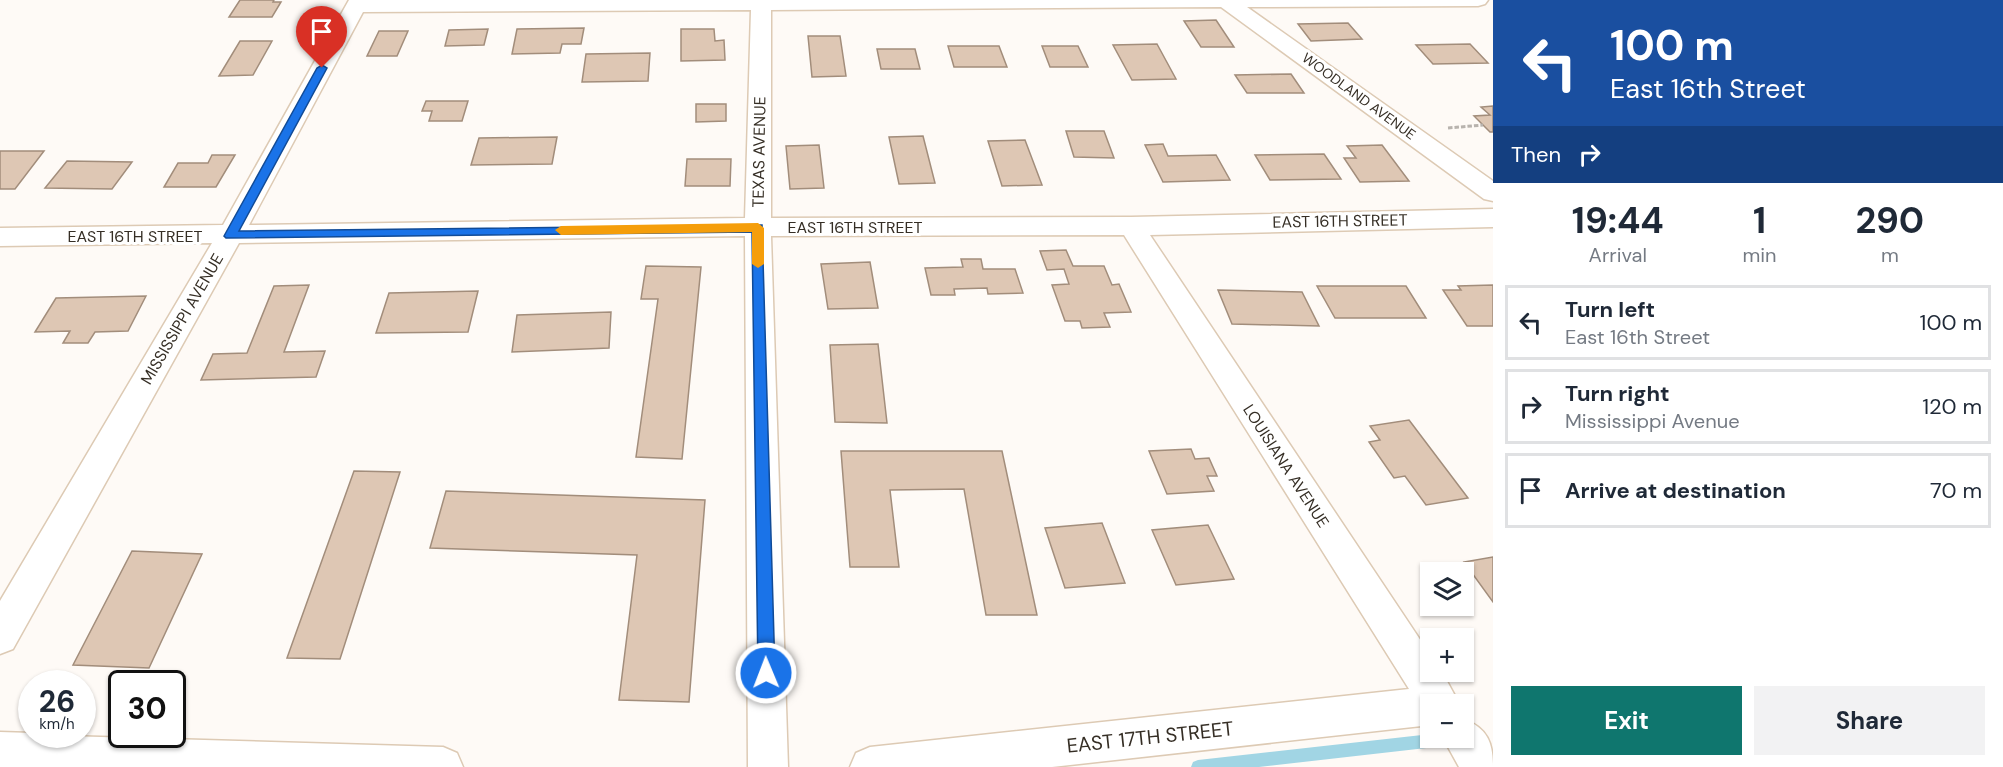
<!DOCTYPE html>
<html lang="en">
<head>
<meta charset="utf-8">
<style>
  body { margin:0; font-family:"DM Sans",sans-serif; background:#f2f2f3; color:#1f2937; height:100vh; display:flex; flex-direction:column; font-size:22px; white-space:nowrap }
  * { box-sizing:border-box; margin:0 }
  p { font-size:20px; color:#747a83 }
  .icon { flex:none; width:33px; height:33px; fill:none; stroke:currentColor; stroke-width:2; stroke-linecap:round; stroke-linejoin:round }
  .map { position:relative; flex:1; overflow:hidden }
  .drawer { display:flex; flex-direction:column; background:#fff; width:510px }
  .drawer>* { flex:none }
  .hud { background:#1a4fa0; color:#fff; overflow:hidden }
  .controls { position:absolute; left:1420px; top:562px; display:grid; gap:12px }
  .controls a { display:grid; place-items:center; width:54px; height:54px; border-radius:0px; background:#fff; box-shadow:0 2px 4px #0004; font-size:30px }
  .speed { position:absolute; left:18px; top:670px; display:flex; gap:12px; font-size:30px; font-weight:700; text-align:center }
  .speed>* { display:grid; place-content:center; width:78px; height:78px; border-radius:50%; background:#fff; box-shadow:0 2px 4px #0004; line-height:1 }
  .speed small { font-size:15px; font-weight:400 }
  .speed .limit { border:3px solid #111; border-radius:9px; background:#fff; color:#111 }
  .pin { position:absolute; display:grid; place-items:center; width:51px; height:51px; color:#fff; margin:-62px -26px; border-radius:50% 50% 50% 0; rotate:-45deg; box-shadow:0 0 6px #0007 }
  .pin .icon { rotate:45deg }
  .me { position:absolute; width:66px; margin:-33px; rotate:359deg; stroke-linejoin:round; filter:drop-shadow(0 0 4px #0008) }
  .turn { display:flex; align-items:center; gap:21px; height:126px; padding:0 18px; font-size:27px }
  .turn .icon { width:78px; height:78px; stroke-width:2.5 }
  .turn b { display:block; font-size:42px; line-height:51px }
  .then { display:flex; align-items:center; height:57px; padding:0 18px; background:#0003; gap:12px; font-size:22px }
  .eta { display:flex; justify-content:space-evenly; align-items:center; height:102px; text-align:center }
  .eta b { font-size:36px; font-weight:700; line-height:42px }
  .action { display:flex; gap:12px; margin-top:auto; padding:12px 18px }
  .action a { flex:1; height:69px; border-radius:0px; background:#0f766e; color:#fff; font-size:24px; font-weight:700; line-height:69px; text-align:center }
  .action a+a { background:#f2f2f3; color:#1f2937 }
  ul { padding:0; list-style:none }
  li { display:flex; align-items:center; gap:18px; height:75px; margin:0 12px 9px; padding:0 6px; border:3px solid #e0e1e3; border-radius:0px }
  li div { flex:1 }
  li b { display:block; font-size:22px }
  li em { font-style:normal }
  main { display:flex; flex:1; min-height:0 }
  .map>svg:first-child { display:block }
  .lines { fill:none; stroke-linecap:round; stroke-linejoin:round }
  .stream { fill:#a1d5e4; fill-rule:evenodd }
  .building { fill:#dec7b4; stroke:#a28d7b; stroke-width:1.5 }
  .street-casing { stroke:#ddcab4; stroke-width:3 }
  .path { stroke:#b8b3ae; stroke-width:3; stroke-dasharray:4.5 2; stroke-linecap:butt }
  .street { fill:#fff; fill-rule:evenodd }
  .route { fill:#1a73e8; stroke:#114b97; stroke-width:1.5 }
  .slow { fill:#f59e0b }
  .labels { text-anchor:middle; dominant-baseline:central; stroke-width:6; stroke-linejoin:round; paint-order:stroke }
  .far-street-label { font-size:14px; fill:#352e25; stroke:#fff }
  .street-label { font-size:16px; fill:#352e25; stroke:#fff }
  .near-street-label { font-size:20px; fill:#352e25; stroke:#fff }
</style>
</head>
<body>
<main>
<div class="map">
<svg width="1493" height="767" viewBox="0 0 1493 767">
  <rect width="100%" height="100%" fill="#fefaf6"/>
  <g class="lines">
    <path class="stream" d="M 1431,734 L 1431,738 L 1441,738 L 1440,745 L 1435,747 L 1259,767 L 1191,767 L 1193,762 L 1198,760 Z"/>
  </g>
  <path class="building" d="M 240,0 L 274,0 L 273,2 L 281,2 L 272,17 L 229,17 Z
    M 1216,20 L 1234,47 L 1201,47 L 1184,21 Z
    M 1348,23 L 1362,39 L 1311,41 L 1298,24 Z
    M 584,28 L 581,44 L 562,44 L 560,53 L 512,54 L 517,29 Z
    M 488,29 L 484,45 L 445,46 L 449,30 Z
    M 681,29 L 714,29 L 715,41 L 724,40 L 725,60 L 681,61 Z
    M 379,31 L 408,31 L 397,56 L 367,56 Z
    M 808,36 L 840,36 L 846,76 L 812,77 Z
    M 240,41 L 272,41 L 253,75 L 219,76 Z
    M 1157,44 L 1176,79 L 1132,80 L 1113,45 Z
    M 1470,44 L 1488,63 L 1433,64 L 1416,45 Z
    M 948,46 L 999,46 L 1007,67 L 954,67 Z
    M 1042,46 L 1078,46 L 1088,67 L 1050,67 Z
    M 877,49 L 915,49 L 920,69 L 881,69 Z
    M 650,53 L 648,81 L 582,82 L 586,54 Z
    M 1291,74 L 1304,93 L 1247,93 L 1235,75 Z
    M 426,101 L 468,101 L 462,121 L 429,121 L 432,111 L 422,111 Z
    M 696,104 L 726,104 L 726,121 L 696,122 Z
    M 1493,106 L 1493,132 L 1490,132 L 1474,116 L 1490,115 L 1481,107 Z
    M 1066,131 L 1104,131 L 1114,158 L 1074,157 Z
    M 923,136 L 935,183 L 899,184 L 889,137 Z
    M 557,137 L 552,164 L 471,165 L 479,138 Z
    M 1025,140 L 1042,185 L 1002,186 L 988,141 Z
    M 1163,144 L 1168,156 L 1216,155 L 1230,180 L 1163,182 L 1145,145 Z
    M 819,145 L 824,188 L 790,189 L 786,146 Z
    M 1382,145 L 1409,181 L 1360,182 L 1344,158 L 1356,158 L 1347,146 Z
    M 0,151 L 44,151 L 15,189 L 0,189 Z
    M 1324,154 L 1341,179 L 1270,180 L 1255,155 Z
    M 212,155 L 235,155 L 216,187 L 164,187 L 178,163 L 208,163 Z
    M 687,159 L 731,159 L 730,186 L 685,186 Z
    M 67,161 L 132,162 L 112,189 L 45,188 Z
    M 1066,250 L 1073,266 L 1104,266 L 1112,285 L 1119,284 L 1131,312 L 1104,313 L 1110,327 L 1082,328 L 1080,321 L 1065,321 L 1052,285 L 1069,284 L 1064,269 L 1047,270 L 1040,251 Z
    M 961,259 L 981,259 L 983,269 L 1015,269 L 1023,293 L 988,294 L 987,288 L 954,289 L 955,295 L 931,295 L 925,268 L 963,267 Z
    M 870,262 L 878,308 L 828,309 L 821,264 Z
    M 646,266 L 701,267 L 682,459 L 636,457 L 658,299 L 641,299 Z
    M 309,285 L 284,352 L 325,351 L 316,377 L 201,380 L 213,354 L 247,353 L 274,286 Z
    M 1493,285 L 1493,326 L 1467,326 L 1443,290 L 1461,290 L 1458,286 Z
    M 1317,286 L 1406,286 L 1426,318 L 1335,318 Z
    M 1218,290 L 1302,292 L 1319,326 L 1232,324 Z
    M 478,291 L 468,332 L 376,333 L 389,293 Z
    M 146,296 L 128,331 L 95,332 L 88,343 L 63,343 L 70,331 L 35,332 L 56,298 Z
    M 611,312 L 609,348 L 512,352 L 517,315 Z
    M 878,344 L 887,423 L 835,422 L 830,345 Z
    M 1409,420 L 1468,498 L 1426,505 L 1405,476 L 1394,478 L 1369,442 L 1380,440 L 1370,426 Z
    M 1191,449 L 1195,459 L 1209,458 L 1217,476 L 1207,476 L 1214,491 L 1167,494 L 1149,451 Z
    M 841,451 L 1002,451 L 1037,615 L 986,615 L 964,489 L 890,490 L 899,567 L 850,567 Z
    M 354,471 L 400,472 L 340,659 L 287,658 Z
    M 446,491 L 705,500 L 689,702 L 619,700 L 637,555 L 430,548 Z
    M 1102,523 L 1125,583 L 1065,588 L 1045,528 Z
    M 1208,525 L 1234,579 L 1176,585 L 1152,530 Z
    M 132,551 L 202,554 L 149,668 L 73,665 Z
    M 1493,557 L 1493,602 L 1464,562 Z"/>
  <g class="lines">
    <defs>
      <path id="street" d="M 349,0 L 1488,0 L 1485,4 L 1478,6 L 1247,7 L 1493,181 L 1493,201 L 1484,199 L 1221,7 L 771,10 L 771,218 L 1131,217 L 1493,209 L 1493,227 L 1150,235 L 1431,656 L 1431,672 L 1442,672 L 1460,705 L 1431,705 L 1431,725 L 1052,767 L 850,767 L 856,753 L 870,747 L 1409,689 L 1124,235 L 771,236 L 788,767 L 748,767 L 745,236 L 239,243 L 13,649 L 0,654 L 0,601 L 212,243 L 0,246 L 0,228 L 223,225 ZM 751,10 L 745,218 L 249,225 L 363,12 Z
        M 1464,719 C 1488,729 1493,743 1493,767 L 1459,767 L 1443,738 L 1464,738 Z
        M 0,732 L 32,733 L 32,735 L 443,747 L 457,753 L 463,767 L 0,767 Z"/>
    </defs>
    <use href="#street" class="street-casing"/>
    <path class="path" d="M 1448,128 L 1483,125"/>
    <use href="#street" class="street"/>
  </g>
  <path class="route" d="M 322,65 L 327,68 L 239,231 L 762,225 L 775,673 L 772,679 L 766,682 L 760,679 L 758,673 L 752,232 L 226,238 L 224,236 L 317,68 Z"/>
  <path class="slow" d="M 758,223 L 764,228 L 764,264 L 758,268 L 752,264 L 752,232 L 561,235 L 555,230 L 561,226 Z"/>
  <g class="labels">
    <g class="far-street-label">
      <text transform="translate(1359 96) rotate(36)">WOODLAND AVENUE</text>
    </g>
    <g class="street-label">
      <text transform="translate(759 152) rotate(-89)">TEXAS AVENUE</text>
      <text transform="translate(1340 221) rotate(-1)">EAST 16TH STREET</text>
      <text x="855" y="227">EAST 16TH STREET</text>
      <text x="135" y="236">EAST 16TH STREET</text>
      <text transform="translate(182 319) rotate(-60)">MISSISSIPPI AVENUE</text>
      <text transform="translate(1286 466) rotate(57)">LOUISIANA AVENUE</text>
    </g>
    <g class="near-street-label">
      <text transform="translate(1150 737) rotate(-6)">EAST 17TH STREET</text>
    </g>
  </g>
</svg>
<div class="controls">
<a><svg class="icon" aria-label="layers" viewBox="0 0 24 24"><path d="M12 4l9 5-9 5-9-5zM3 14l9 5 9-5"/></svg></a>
<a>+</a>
<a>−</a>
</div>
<div class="speed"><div>26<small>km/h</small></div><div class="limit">30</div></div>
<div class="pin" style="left:322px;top:68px;background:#d93025"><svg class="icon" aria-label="arrive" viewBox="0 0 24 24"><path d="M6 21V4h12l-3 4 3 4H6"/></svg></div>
<svg class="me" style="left:766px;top:673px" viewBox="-20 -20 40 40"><circle r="17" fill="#1a73e8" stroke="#fff" stroke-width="3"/><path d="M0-11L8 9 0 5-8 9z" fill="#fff"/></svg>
</div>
<section class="drawer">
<div class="hud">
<div class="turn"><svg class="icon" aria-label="left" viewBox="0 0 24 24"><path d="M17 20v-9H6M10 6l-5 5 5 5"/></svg><div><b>100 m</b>East 16th Street</div></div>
<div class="then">Then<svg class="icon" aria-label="right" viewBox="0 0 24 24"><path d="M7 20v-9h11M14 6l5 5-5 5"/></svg></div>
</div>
<div class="eta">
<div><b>19:44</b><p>Arrival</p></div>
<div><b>1</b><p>min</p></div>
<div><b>290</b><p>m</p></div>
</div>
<ul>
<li><svg class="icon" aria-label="left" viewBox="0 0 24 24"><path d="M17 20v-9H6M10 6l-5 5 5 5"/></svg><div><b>Turn left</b><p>East 16th Street</p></div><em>100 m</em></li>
<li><svg class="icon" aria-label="right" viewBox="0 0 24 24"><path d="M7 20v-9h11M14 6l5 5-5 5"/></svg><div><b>Turn right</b><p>Mississippi Avenue</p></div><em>120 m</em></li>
<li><svg class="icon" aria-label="arrive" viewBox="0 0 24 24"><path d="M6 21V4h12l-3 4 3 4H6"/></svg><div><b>Arrive at destination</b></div><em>70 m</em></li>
</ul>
<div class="action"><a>Exit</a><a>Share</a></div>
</section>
</main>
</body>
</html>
